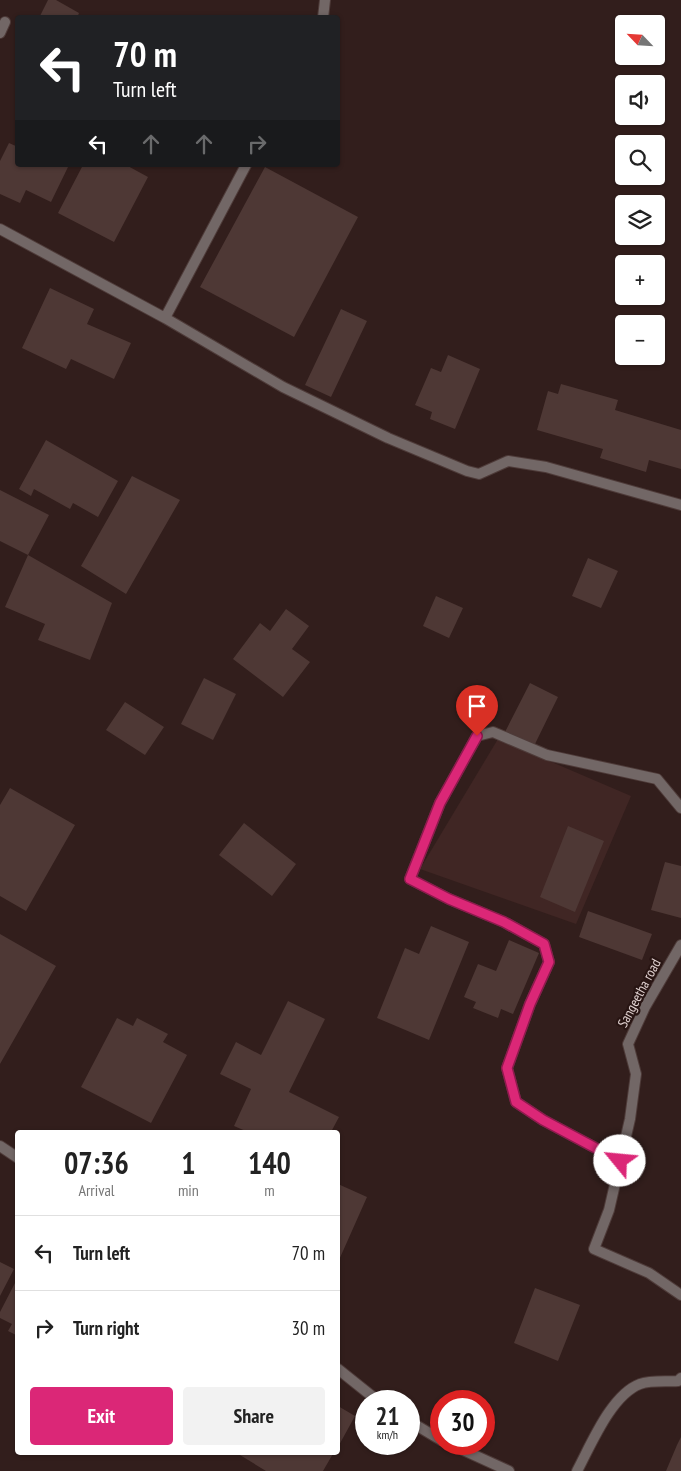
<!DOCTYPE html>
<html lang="en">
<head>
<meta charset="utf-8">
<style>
  body { margin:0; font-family:"PT Sans Narrow",sans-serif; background:#f2f2f2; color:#222; height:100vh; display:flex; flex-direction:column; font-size:19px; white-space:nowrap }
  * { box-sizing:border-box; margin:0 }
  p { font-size:16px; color:#767676 }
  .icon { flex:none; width:28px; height:28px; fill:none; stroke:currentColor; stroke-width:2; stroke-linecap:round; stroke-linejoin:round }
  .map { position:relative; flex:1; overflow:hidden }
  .side { position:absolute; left:15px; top:1130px; width:325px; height:325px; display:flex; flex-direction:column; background:#fff; border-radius:5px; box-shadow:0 1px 4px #0004 }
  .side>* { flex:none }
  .hud { position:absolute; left:15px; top:15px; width:325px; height:152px; border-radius:5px; box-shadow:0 1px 4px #0004; background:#202124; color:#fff; overflow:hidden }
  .needle { width:32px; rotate:295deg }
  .controls { position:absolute; left:615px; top:15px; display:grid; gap:10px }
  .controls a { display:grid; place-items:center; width:50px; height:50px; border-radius:5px; background:#fff; box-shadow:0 1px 4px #0004; font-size:25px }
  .speed { position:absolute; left:355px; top:1390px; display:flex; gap:10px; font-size:25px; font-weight:700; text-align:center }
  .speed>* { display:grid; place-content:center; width:65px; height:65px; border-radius:50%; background:#fff; box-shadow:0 1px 4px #0004; line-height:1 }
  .speed small { font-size:12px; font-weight:400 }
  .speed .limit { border:8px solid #d22; background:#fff; color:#111 }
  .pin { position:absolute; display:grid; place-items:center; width:42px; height:42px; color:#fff; margin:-51px -21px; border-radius:50% 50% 50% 0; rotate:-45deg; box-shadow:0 0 5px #0007 }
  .pin .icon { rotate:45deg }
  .me { position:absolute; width:55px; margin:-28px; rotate:298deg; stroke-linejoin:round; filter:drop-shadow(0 0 4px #0008) }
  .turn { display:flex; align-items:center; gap:18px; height:105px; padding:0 15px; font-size:22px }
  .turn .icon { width:65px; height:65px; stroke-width:2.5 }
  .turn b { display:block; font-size:35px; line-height:42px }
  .lanes { display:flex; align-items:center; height:48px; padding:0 15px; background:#0003; justify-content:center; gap:25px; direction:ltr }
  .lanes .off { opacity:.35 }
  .eta { display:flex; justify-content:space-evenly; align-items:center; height:85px; text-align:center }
  .eta b { font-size:30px; font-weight:700; line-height:35px }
  .primary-button { display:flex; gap:10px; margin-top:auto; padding:10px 15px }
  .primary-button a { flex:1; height:58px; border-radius:5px; background:#db2777; color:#fff; font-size:20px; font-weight:700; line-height:58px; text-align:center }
  .primary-button a+a { background:#f2f2f2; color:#222 }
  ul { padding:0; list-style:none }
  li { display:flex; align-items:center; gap:15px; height:75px; padding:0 15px; border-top:1px solid #e0e0e0 }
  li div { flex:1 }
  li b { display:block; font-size:19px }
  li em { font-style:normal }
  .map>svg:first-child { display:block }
  .built { fill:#402624 }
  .building { fill:#4e3835 }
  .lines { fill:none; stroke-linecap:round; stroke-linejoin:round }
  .street-casing { stroke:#4e3b39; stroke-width:12 }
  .street { stroke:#726766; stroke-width:10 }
  .route-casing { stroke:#8e194d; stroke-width:12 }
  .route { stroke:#db2777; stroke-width:9 }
  .labels { text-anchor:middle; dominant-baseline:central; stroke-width:4.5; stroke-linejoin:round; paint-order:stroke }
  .street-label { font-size:14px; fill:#e1d2d1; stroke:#281513 }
</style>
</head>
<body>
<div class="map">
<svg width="681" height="1471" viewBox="0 0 681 1471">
  <rect width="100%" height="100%" fill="#321e1c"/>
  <path class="built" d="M 498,739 L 631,796 L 576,924 L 420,869 Z"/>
  <path class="building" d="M 48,0 L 56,0 L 79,13 L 77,18 L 39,18 Z
    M 9,143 L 18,147 L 18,165 L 65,165 L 68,167 L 51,202 L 26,190 L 20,203 L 0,194 L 0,161 Z
    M 83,165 L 126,165 L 148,177 L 114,242 L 58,213 Z
    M 265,167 L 358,217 L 294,337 L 200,287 Z
    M 50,288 L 94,309 L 87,324 L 131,343 L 114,379 L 71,359 L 66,369 L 22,348 Z
    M 341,309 L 367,321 L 331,397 L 305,385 Z
    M 448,355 L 480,369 L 455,429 L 430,419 L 432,412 L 415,405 L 431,368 L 441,372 Z
    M 561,384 L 618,400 L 615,410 L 681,430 L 681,469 L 649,460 L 646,472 L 600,458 L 603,449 L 537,430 L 548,391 L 558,394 Z
    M 46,440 L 118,481 L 98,517 L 73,503 L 70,509 L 34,489 L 31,496 L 19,489 Z
    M 132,476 L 180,500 L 126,594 L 81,566 Z
    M 0,490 L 49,515 L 28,555 L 0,541 Z
    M 28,555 L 112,603 L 90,660 L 38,640 L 45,624 L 5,607 Z
    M 588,558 L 618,571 L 601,608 L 572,596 Z
    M 436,596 L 463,608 L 449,638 L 423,626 Z
    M 286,609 L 309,626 L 292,649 L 310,662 L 283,697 L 233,659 L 260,623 L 270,631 Z
    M 204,678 L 236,694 L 213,740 L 181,724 Z
    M 530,683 L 558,697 L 534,746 L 505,732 Z
    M 125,702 L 164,727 L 145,755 L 106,730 Z
    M 10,788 L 75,825 L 26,911 L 0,896 L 0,805 Z
    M 244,823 L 296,864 L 272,896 L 219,855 Z
    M 568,826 L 604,841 L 575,912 L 540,897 Z
    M 665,862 L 681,866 L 681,918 L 651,910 Z
    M 588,911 L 652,934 L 642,960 L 579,937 Z
    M 431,926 L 469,942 L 429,1040 L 377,1018 L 405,948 L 419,954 Z
    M 0,934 L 56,966 L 0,1064 Z
    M 509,940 L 539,953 L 513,1014 L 501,1009 L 498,1018 L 473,1008 L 476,1002 L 464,997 L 478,964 L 496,971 Z
    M 288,1001 L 325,1019 L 289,1092 L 339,1117 L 331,1132 L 248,1132 L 234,1126 L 251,1089 L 220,1074 L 236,1042 L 261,1055 Z
    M 117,1018 L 133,1026 L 137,1018 L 168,1034 L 163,1042 L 187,1055 L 151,1123 L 81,1087 Z
    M 338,1184 L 367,1197 L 339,1260 L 338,1260 Z
    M 0,1262 L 14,1269 L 0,1296 Z
    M 15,1283 L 18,1284 L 18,1336 L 8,1331 L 12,1324 L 0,1318 L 0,1312 Z
    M 535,1288 L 580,1305 L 558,1361 L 514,1343 Z
    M 338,1406 L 355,1416 L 338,1447 Z
    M 681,1437 L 681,1471 L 666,1471 L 677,1445 Z
    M 235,1452 L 334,1452 L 323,1471 L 266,1471 Z"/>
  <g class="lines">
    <defs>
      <path id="street" d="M 323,18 L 325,0
        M 0,33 L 5,22
        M 0,229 L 165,318 L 283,387 L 388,438 L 467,471 L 479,474 L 508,461 L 546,467 L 681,505
        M 165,318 L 246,165
        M 681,945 L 645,1007 L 628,1044 L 636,1074 L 630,1119 L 609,1210 L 594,1249 L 649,1273 L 681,1295
        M 0,1146 L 18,1158
        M 620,1161 L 543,1120 L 516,1102 L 507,1068 L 530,1004 L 549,962 L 544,944 L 504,922 L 449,899 L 410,879 L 440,803 L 477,736 L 493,732 L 547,755 L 657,779 L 681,808
        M 338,1369 L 378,1401
        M 409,1421 L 441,1440
        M 450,1444 L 509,1471
        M 577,1471 C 591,1445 611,1395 640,1384 C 651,1380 666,1382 678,1381 L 681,1378"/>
    </defs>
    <use href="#street" class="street-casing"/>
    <use href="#street" class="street"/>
  </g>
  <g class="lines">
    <defs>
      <path id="route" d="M 477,736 L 440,803 L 410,879 L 449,899 L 504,922 L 544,944 L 549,962 L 530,1004 L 507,1068 L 516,1102 L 543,1120 L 620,1161"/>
    </defs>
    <use href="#route" class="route-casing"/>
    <use href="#route" class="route"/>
  </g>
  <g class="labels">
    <g class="street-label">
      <text transform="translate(639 993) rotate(-62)">Sangeetha road</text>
    </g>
  </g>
</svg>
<div class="controls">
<a><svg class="needle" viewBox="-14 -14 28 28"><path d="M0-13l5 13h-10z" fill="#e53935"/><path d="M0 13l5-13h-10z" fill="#767676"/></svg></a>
<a><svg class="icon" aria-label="sound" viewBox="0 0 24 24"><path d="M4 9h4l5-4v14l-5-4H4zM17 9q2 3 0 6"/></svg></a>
<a><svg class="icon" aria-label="search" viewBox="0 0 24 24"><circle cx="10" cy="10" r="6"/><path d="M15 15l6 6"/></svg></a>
<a><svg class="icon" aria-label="layers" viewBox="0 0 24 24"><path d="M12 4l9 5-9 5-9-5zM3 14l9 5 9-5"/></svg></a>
<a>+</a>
<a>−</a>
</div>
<div class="speed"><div>21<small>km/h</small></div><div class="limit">30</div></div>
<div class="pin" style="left:477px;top:736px;background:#d93025"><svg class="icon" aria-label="arrive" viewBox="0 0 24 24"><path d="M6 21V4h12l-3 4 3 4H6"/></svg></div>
<svg class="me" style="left:620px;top:1161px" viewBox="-20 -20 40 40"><circle r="19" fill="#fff"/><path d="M0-13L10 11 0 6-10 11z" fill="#db2777"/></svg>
<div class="hud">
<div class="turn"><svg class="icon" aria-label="left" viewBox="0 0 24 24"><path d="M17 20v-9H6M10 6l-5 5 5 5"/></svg><div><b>70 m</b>Turn left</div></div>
<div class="lanes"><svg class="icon" aria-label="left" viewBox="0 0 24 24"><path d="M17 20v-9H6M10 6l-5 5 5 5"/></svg><svg class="icon off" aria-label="ahead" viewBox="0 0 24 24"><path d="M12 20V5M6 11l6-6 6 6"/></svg><svg class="icon off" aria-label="ahead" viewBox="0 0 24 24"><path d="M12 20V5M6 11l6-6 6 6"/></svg><svg class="icon off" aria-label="right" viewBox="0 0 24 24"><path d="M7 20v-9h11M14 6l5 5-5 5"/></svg></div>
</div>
<section class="side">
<div class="eta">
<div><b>07:36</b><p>Arrival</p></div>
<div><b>1</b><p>min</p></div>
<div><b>140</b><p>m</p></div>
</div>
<ul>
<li><svg class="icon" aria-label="left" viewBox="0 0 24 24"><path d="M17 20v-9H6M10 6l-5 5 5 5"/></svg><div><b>Turn left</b></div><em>70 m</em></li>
<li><svg class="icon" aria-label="right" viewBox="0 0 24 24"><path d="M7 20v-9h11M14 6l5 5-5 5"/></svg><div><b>Turn right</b></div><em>30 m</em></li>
</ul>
<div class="primary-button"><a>Exit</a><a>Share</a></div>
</section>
</div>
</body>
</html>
